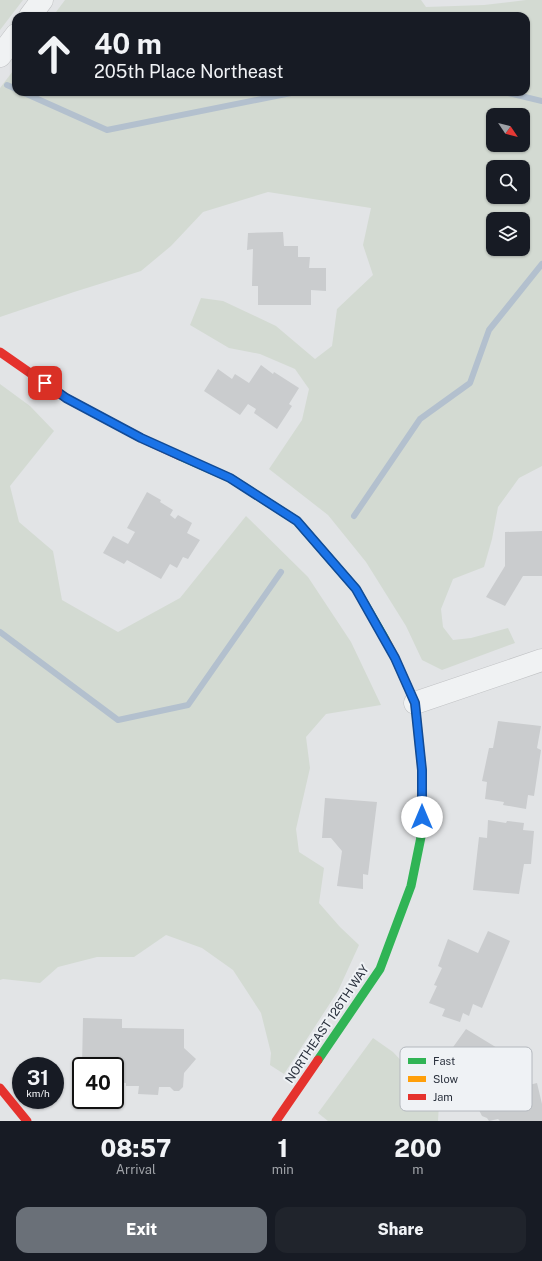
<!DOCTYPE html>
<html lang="en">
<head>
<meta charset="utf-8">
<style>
  body { margin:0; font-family:"Public Sans",sans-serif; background:#20242c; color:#f1f3f6; height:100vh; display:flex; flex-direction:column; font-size:15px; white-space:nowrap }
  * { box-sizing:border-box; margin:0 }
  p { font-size:13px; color:#9ea1a6 }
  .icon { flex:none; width:22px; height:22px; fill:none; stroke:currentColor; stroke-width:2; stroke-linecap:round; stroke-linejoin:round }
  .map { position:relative; height:1121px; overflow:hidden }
  .details { display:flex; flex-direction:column; background:#171b24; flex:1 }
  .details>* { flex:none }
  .hud { position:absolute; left:12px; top:12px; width:518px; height:84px; border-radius:12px; box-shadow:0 1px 3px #0004; background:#171b24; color:#f1f3f6; overflow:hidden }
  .needle { width:26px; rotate:125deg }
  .buttons { position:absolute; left:486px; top:108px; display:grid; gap:8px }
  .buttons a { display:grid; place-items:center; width:44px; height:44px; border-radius:8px; background:#171b24; box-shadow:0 1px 3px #0004; font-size:20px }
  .speed { position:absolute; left:12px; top:1057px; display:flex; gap:8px; font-size:20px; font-weight:700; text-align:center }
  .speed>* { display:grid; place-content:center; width:52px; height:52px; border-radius:50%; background:#171b24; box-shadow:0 1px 3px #0004; line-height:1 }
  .speed small { font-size:10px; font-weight:400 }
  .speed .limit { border:2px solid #111; border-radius:6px; background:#fff; color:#111 }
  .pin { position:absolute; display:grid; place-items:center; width:34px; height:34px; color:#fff; margin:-17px; border-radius:8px; box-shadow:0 2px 6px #0006 }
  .me { position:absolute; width:44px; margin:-22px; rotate:0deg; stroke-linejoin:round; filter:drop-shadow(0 0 3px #0008) }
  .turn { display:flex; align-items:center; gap:14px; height:84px; padding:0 16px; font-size:18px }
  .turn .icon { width:52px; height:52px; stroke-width:2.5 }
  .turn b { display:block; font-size:28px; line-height:34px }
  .eta { display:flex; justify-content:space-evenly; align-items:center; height:68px; text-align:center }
  .eta b { font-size:24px; font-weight:800; line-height:28px }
  .button { display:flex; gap:8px; margin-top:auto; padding:8px 16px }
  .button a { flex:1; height:46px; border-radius:12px; background:#6a7078; color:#fff; font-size:16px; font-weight:800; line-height:46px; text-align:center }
  .button a+a { background:#20242c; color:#f1f3f6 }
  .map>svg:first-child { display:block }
  .green { fill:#d3dad2; fill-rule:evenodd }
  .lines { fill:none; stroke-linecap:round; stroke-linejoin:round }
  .stream { stroke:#b3c0ce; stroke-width:6 }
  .building { fill:#caccce }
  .street-casing { stroke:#c0c2c4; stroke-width:23 }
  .street { stroke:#f0f2f3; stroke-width:22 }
  .fast { stroke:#30b455; stroke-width:9 }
  .slow { stroke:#ff9f0a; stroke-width:9 }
  .jam { stroke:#e5322d; stroke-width:9 }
  .route-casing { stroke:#114b97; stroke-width:10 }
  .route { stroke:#1a73e8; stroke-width:7 }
  .labels { text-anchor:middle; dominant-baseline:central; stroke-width:4; stroke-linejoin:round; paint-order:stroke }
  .street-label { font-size:12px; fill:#2a313d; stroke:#eff2f5 }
  .key { fill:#eff2f5; stroke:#b4b8be; stroke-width:1 }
  .key-label { font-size:11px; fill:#2a313d }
</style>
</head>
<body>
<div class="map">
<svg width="542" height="1121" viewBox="0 0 542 1121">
  <rect width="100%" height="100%" fill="#e2e4e6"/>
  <path class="green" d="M 0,0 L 23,0 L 0,30 Z
    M 65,0 L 421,0 L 426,7 L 484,5 L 526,0 L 542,0 L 542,466 L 519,478 L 498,507 L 492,539 L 484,567 L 453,579 L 441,609 L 443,627 L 453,640 L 471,638 L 508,628 L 515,643 L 442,670 L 422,660 L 406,626 L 366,562 L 328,515 L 269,469 L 302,420 L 309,389 L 295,369 L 260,354 L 229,348 L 190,325 L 201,298 L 223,301 L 276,326 L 315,359 L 332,346 L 337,309 L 373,275 L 363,245 L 371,208 L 268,192 L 203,212 L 171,246 L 141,271 L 74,292 L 0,317 L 0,88 L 16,67 L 16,92 L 526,92 L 526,16 L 53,16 ZM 493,115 L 523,115 L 523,145 L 493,145 ZM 493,167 L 523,167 L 523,197 L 493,197 ZM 493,219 L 523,219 L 523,249 L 493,249 Z
    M 0,384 L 30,406 L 54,431 L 10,486 L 19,522 L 53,551 L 62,600 L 118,632 L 180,598 L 246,516 L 308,577 L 351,642 L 381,705 L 326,714 L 306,737 L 310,768 L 296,829 L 299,852 L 324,868 L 319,903 L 340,927 L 359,945 L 338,991 L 284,1074 L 270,1065 L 271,1053 L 261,1013 L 233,970 L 202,948 L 166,935 L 134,957 L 97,957 L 58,967 L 40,983 L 3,979 L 0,980 Z
    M 373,1038 L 393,1052 L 425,1086 L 439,1104 L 438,1121 L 328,1121 L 318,1113 Z"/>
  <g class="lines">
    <path class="stream" d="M 7,85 L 16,89
      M 22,92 L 107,130 L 296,92
      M 504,92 L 542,101
      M 354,516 L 420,419 L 470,383 L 489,330 L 542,264
      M 0,632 L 118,720 L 188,705 L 281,572"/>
  </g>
  <path class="building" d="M 283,232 L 284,246 L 298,246 L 298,257 L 310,257 L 309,268 L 326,268 L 326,291 L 311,290 L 311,305 L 258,305 L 258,286 L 252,286 L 253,249 L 247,250 L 248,233 Z
    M 261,365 L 273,374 L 274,372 L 299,388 L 289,404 L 292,406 L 277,429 L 254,413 L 256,409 L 248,404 L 240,415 L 204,391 L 218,369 L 232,379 L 235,374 L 249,383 Z
    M 147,492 L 161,500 L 160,502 L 173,510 L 170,515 L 175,519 L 178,515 L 192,523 L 187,533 L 200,540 L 188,559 L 183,557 L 177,568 L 170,564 L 161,579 L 127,560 L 124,564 L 103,553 L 113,536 L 128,544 L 135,532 L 127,528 Z
    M 542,531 L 542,576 L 523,576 L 505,606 L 486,597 L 505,566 L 505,532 Z
    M 498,721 L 541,726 L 537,748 L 541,750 L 534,796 L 528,795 L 526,809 L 503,805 L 504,802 L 485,799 L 487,782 L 482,781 L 489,748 L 493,748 Z
    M 325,798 L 377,802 L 368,875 L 363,874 L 363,889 L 337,886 L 342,851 L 331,838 L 322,838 Z
    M 488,820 L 506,823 L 507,821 L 524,823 L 523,830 L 534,831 L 531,864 L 524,864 L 519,894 L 473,890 L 479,837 L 487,838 Z
    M 488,931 L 510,941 L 482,1008 L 473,1004 L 469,1016 L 463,1013 L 460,1022 L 442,1016 L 445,1009 L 429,1003 L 437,986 L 434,985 L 442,968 L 438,966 L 448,939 L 478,953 Z
    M 83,1018 L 122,1019 L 122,1028 L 184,1029 L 184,1048 L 196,1059 L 184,1073 L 183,1087 L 179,1091 L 174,1091 L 170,1087 L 159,1087 L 158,1095 L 138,1094 L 139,1086 L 126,1086 L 126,1083 L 115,1082 L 115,1066 L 82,1066 Z
    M 466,1029 L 525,1065 L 529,1085 L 537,1083 L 542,1104 L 542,1121 L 500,1121 L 498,1119 L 489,1121 L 487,1118 L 482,1116 L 479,1110 L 483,1103 L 483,1101 L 486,1100 L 483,1091 L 491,1089 L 488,1079 L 492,1078 L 491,1075 L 451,1050 Z"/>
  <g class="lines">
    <defs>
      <path id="street" d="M 30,16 L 42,0
        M 0,56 L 16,35
        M 415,703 L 542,660"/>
    </defs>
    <use href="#street" class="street-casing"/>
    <use href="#street" class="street"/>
    <path class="fast" d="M 180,456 L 230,478 L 297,521 L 356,589 L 385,639
      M 318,1060 L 380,969 L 411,886 L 422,832 L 422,796"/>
    <path class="slow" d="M 385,639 L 395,658 L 415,703 L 422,770 L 422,796"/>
    <path class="jam" d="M 0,352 L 66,398 L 141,438 L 180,456
      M 0,1088 L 27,1121
      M 276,1121 L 318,1060"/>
  </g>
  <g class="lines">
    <defs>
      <path id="route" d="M 45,383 L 66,398 L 141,438 L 230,478 L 297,521 L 356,589 L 395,658 L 415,703 L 422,770 L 422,817"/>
    </defs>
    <use href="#route" class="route-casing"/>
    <use href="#route" class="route"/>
  </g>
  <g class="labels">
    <g class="street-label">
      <text transform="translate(327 1024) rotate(-56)">NORTHEAST 126TH WAY</text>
    </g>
  </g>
  <rect x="400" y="1047" width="132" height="64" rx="6" class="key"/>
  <rect x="408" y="1058" width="18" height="6" fill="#30b455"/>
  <rect x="408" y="1076" width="18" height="6" fill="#ff9f0a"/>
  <rect x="408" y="1094" width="18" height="6" fill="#e5322d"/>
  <g class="key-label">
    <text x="433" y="1065">Fast</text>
    <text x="433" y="1083">Slow</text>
    <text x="433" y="1101">Jam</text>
  </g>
</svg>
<div class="buttons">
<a><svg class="needle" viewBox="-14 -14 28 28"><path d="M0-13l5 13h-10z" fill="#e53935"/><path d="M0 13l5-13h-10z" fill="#9ea1a6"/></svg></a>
<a><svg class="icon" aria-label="search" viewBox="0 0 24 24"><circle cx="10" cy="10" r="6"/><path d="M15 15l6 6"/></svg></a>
<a><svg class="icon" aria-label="layers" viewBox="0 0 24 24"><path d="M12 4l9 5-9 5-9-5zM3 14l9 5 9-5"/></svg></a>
</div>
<div class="speed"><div>31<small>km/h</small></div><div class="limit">40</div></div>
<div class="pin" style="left:45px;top:383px;background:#d93025"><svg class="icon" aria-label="arrive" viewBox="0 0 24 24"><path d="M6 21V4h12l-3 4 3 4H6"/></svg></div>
<svg class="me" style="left:422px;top:817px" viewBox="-20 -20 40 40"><circle r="19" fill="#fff"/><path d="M0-13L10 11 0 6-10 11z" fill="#1a73e8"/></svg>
<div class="hud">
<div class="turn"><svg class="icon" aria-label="ahead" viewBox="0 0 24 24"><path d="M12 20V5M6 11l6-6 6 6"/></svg><div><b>40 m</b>205th Place Northeast</div></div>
</div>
</div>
<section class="details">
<div class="eta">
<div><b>08:57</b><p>Arrival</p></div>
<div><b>1</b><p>min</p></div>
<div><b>200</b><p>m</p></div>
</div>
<div class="button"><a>Exit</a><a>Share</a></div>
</section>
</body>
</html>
